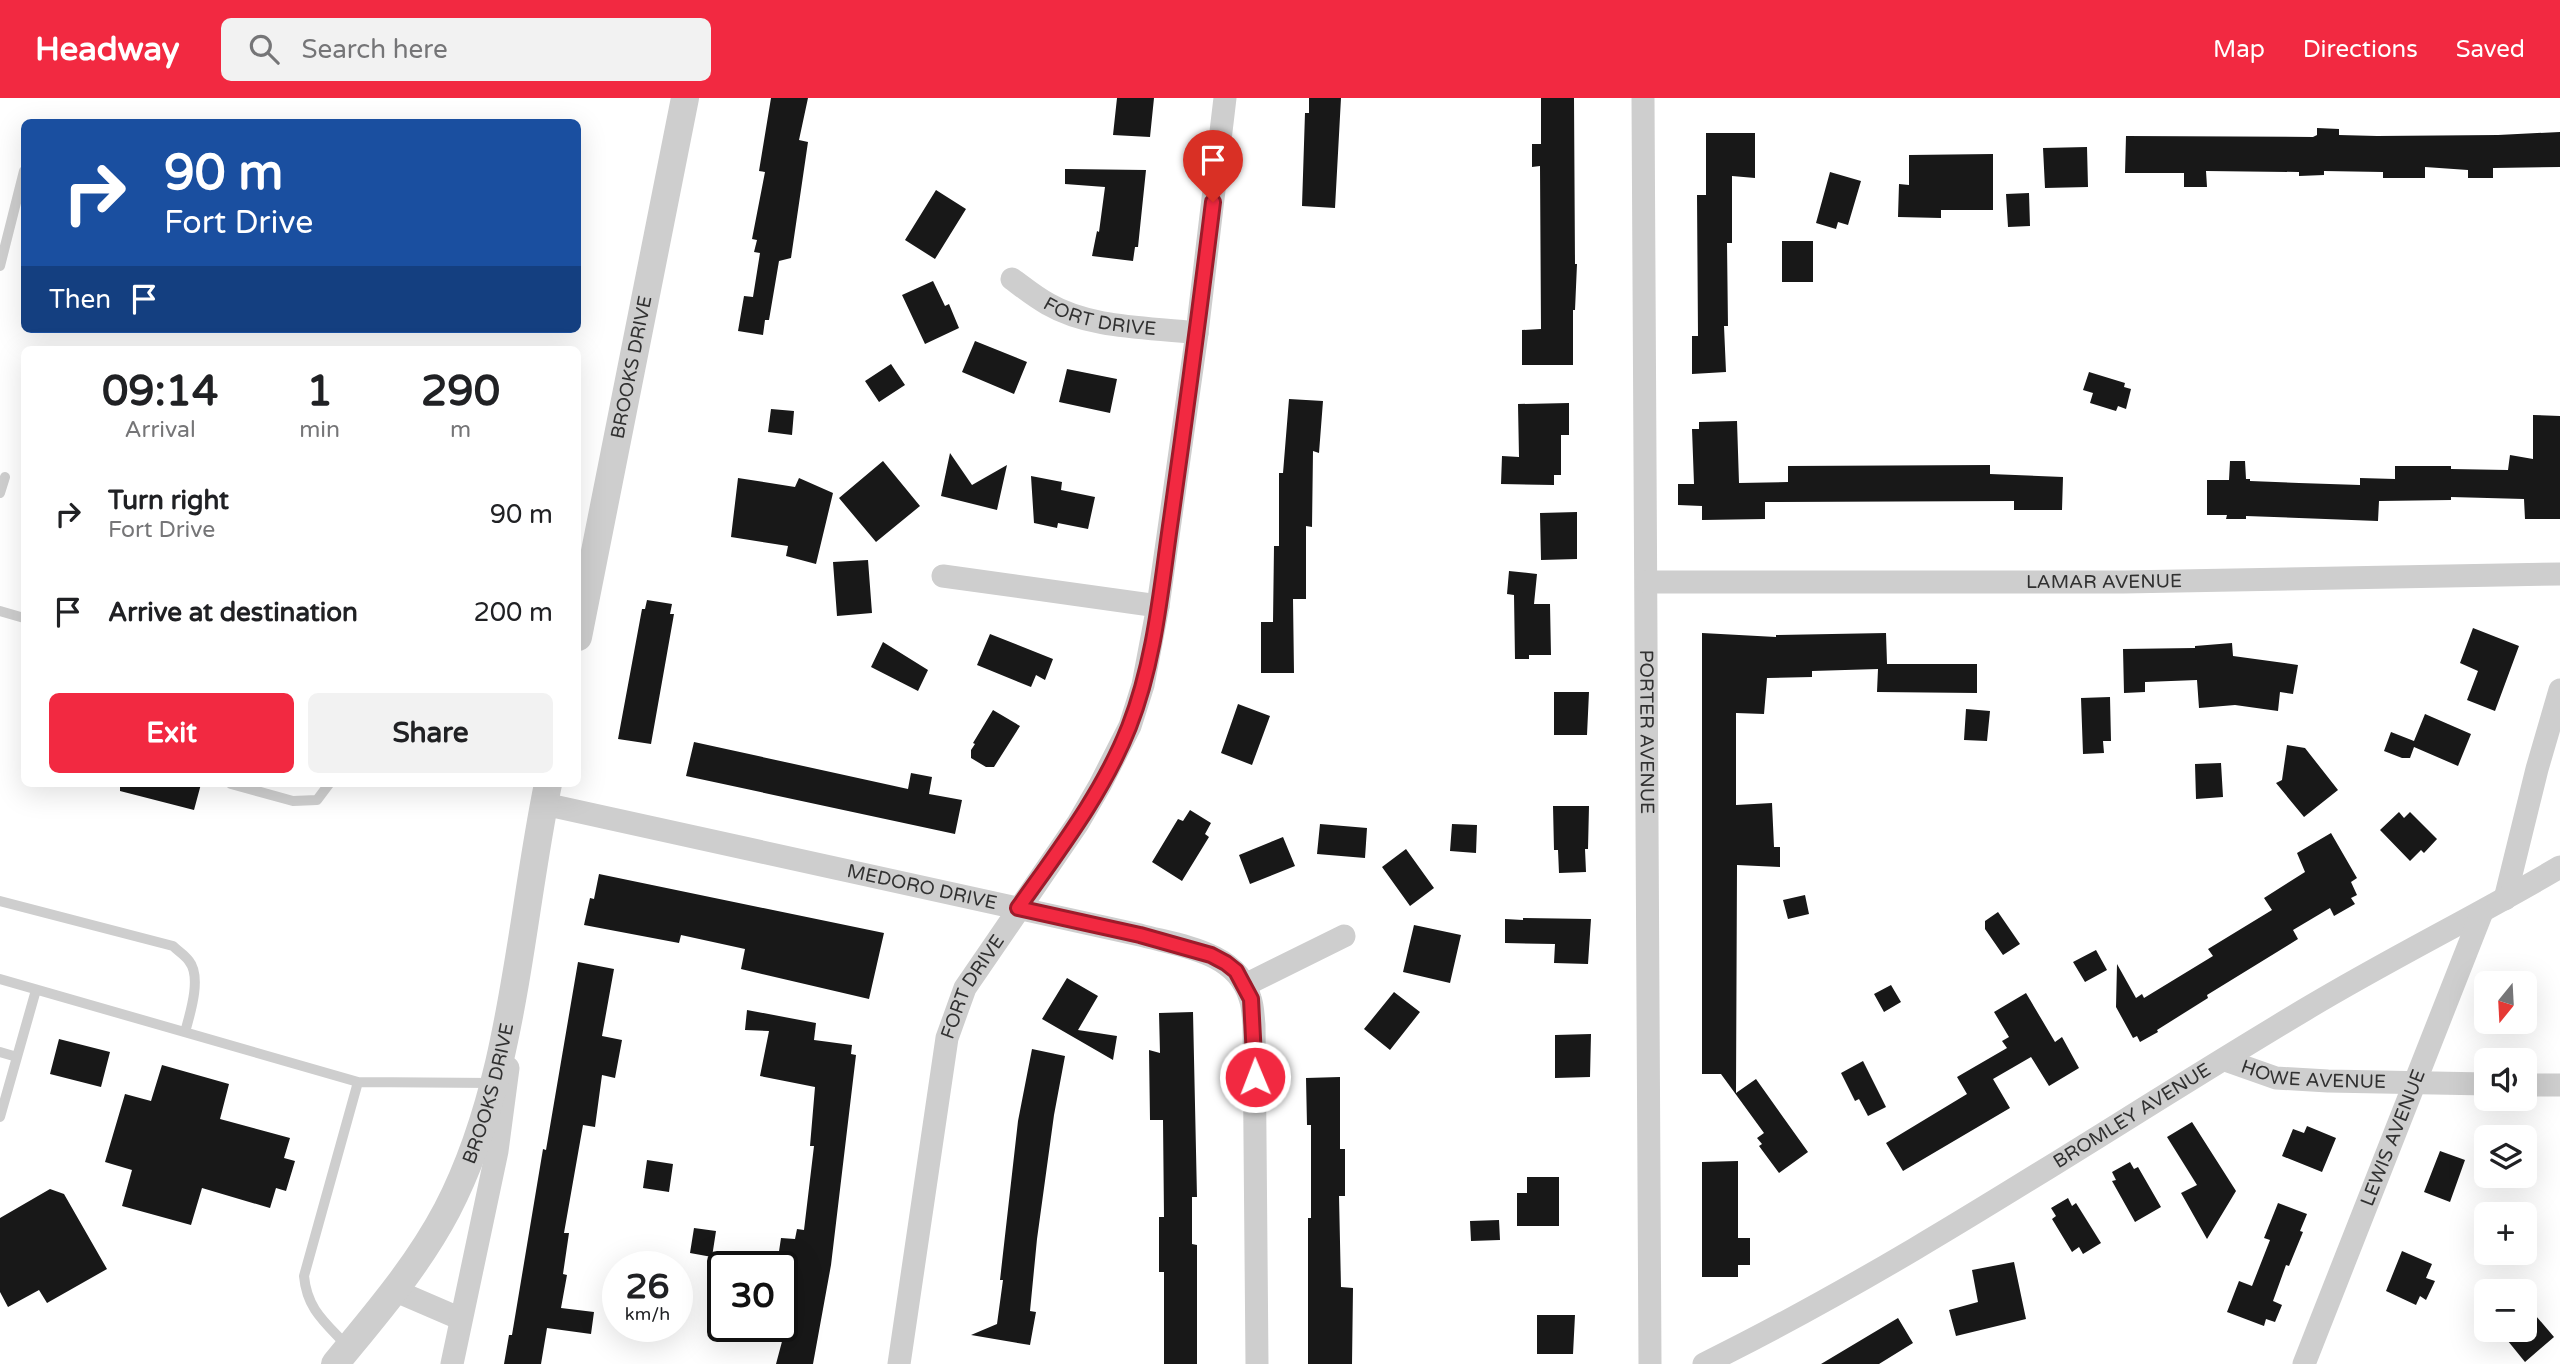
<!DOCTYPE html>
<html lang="en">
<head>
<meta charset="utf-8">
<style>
  body { margin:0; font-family:"Varela Round",sans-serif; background:#f2f2f2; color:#202124; height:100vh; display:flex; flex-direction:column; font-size:26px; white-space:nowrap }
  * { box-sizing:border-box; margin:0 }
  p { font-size:23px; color:#757577 }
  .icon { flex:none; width:38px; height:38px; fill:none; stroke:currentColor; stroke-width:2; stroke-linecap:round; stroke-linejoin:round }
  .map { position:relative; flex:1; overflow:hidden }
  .panel { position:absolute; left:21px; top:248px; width:560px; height:441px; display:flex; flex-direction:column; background:#fff; border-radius:10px; box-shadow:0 7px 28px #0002 }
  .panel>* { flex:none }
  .banner { position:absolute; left:21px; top:21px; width:560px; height:214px; border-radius:10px; box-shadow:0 7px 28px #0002; background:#1a4fa0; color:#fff; overflow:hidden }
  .needle { width:46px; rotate:198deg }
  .fabs { position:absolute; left:2474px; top:873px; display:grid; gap:14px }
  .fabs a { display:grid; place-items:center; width:63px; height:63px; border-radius:10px; background:#fff; box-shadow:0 7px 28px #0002; font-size:35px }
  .speed { position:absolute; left:602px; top:1153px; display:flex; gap:14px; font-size:35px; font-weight:700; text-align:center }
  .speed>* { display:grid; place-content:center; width:91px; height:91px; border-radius:50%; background:#fff; box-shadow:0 7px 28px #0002; line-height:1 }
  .speed small { font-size:18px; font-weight:400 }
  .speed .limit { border:4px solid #111; border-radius:10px; background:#fff; color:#111 }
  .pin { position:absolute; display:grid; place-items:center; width:60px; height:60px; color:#fff; margin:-72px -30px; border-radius:50% 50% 50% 0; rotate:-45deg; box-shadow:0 0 7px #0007 }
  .pin .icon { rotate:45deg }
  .me { position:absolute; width:77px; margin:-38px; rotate:359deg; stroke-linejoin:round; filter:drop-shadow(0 0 5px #0008) }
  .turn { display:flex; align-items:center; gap:24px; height:147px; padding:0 28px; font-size:32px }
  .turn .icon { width:91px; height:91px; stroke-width:2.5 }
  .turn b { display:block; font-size:49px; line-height:60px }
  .then { display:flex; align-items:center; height:66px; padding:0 28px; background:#0003; gap:14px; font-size:26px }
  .eta { display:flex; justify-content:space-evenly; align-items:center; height:119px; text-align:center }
  .eta b { font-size:42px; font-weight:700; line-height:49px }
  .button { display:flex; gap:14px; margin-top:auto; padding:14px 28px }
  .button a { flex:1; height:80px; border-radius:10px; background:#f22941; color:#fff; font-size:28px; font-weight:700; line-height:80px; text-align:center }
  .button a+a { background:#f2f2f2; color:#202124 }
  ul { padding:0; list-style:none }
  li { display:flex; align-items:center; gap:21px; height:98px; padding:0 28px }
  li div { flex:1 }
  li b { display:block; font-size:26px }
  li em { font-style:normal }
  header { display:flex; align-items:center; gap:42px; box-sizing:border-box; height:98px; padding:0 35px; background:#f22941; color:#fff }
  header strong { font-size:33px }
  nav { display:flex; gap:38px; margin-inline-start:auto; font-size:24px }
  .search { width:490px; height:63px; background:#f2f2f2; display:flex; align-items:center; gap:18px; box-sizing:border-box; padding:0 24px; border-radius:10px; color:#757577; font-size:26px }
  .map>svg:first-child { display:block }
  .building { fill:#181818 }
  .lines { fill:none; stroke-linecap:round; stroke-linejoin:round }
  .service { stroke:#cecece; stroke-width:10 }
  .minor { stroke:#cecece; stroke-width:23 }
  .tertiary { stroke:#cecece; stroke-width:28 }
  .route-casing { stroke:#9d1b2a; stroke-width:18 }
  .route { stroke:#f22941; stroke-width:12 }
  .labels { text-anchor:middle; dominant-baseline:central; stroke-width:7; stroke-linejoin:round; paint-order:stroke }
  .street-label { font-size:19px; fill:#313131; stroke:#fff }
</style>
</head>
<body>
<header>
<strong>Headway</strong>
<div class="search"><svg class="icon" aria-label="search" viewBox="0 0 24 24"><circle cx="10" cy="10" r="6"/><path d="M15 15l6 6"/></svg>Search here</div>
<nav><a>Map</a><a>Directions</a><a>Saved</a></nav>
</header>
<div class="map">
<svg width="2560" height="1266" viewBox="0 0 2560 1266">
  <rect width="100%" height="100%" fill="#fff"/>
  <path class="building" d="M 771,0 L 808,0 L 799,42 L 808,44 L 791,160 L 779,163 L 769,222 L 765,222 L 763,237 L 738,233 L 744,198 L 753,199 L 760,155 L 754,154 L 757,142 L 752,141 L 765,74 L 759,73 Z
    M 1117,0 L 1154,0 L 1150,39 L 1113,37 Z
    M 1309,0 L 1341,0 L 1335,110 L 1302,108 L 1305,15 L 1309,15 Z
    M 1541,0 L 1574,0 L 1575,166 L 1577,166 L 1575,212 L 1573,212 L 1573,267 L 1522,267 L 1522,232 L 1541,231 L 1540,68 L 1532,69 L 1532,46 L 1541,46 Z
    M 2317,30 L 2339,31 L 2339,37 L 2377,38 L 2498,37 L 2560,34 L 2560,69 L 2493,70 L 2493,80 L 2468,80 L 2468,72 L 2425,69 L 2425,80 L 2383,80 L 2383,74 L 2324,73 L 2324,77 L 2299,78 L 2299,74 L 2206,73 L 2207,89 L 2184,89 L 2184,75 L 2125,75 L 2126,38 L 2313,39 L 2317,37 Z
    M 1706,35 L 1755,35 L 1755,80 L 1732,78 L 1732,145 L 1727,145 L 1728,228 L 1724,228 L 1726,274 L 1692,276 L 1692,238 L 1698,238 L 1697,97 L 1706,97 Z
    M 2087,49 L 2088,89 L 2045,90 L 2043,50 Z
    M 1993,56 L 1993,112 L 1941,112 L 1941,120 L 1898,119 L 1899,86 L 1909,87 L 1909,57 Z
    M 1065,71 L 1146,72 L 1138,149 L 1135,149 L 1133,163 L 1092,158 L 1097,133 L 1099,134 L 1105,89 L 1065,86 Z
    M 1830,74 L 1861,83 L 1848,127 L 1838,124 L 1836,131 L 1816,125 Z
    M 936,92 L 966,111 L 935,161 L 905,142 Z
    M 2029,95 L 2030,128 L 2008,129 L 2006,96 Z
    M 1782,143 L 1813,143 L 1813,184 L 1782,184 Z
    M 933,183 L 945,208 L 949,206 L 959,230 L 925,246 L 902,197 Z
    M 975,243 L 1027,264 L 1014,296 L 962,274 Z
    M 891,266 L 905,287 L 879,304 L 865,283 Z
    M 1067,271 L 1117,281 L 1110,315 L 1059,304 Z
    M 2089,274 L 2125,285 L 2124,289 L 2131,291 L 2126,311 L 2118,308 L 2116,313 L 2090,305 L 2093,295 L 2083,292 Z
    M 1289,301 L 1323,303 L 1319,355 L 1313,353 L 1312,429 L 1306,428 L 1306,501 L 1293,501 L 1294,575 L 1261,575 L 1261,524 L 1273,524 L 1274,448 L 1279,448 L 1279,375 L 1283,375 Z
    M 1569,305 L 1569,337 L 1561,337 L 1561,377 L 1554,377 L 1554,387 L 1501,386 L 1502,358 L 1519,359 L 1518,306 Z
    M 771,311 L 794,313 L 792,337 L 768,334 Z
    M 2533,317 L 2560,318 L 2560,421 L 2525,421 L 2524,401 L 2451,399 L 2451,402 L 2379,403 L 2378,423 L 2246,418 L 2246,421 L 2226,421 L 2227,417 L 2207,417 L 2207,382 L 2229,382 L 2230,363 L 2245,363 L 2246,381 L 2250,381 L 2250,383 L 2299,385 L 2360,387 L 2360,380 L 2395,381 L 2395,368 L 2451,368 L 2451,371 L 2508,372 L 2510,357 L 2533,361 Z
    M 1737,323 L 1739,385 L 1788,384 L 1788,368 L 1990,367 L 1990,376 L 2063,379 L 2062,412 L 2014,412 L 2014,403 L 1765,404 L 1765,421 L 1702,422 L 1702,408 L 1678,407 L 1678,386 L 1694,386 L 1692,331 L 1699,331 L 1699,324 Z
    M 950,355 L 972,387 L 1007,367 L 997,412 L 941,398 Z
    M 883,363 L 920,408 L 876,444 L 839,400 Z
    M 1031,378 L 1062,384 L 1061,392 L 1095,399 L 1088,431 L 1058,425 L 1057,430 L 1034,425 Z
    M 738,380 L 795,389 L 799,380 L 833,395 L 816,466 L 786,458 L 788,448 L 731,439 Z
    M 1577,414 L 1577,461 L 1541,462 L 1540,415 Z
    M 868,462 L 872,515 L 837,518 L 833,464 Z
    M 1509,473 L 1537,476 L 1534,506 L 1550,506 L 1551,557 L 1529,557 L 1529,561 L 1515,561 L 1514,497 L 1507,496 Z
    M 647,502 L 672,506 L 670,516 L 674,516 L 651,646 L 618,641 L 642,511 L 645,511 Z
    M 2473,530 L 2519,548 L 2495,613 L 2467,602 L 2478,573 L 2460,565 Z
    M 1702,535 L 1776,539 L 1776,537 L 1886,535 L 1887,566 L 1977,566 L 1977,595 L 1877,594 L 1878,571 L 1812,573 L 1812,579 L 1767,580 L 1764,616 L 1736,615 L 1736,707 L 1772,705 L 1774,749 L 1780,749 L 1780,769 L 1737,767 L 1736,995 L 1756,981 L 1808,1054 L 1779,1075 L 1759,1048 L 1762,1046 L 1757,1040 L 1764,1035 L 1721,976 L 1702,976 Z
    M 990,536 L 1053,561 L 1045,582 L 1036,577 L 1031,589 L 977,567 Z
    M 883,544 L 928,572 L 918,593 L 871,569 Z
    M 2232,545 L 2233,558 L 2298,567 L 2293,596 L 2280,594 L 2278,613 L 2235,607 L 2199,610 L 2197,582 L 2145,584 L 2145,594 L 2124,595 L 2123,551 L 2195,550 L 2195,548 Z
    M 1554,594 L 1589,594 L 1587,637 L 1554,637 Z
    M 2110,599 L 2111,643 L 2103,643 L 2104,655 L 2083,656 L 2081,600 Z
    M 1238,606 L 1270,618 L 1252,667 L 1221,655 Z
    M 1966,611 L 1990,613 L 1987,643 L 1964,642 Z
    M 993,612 L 1020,628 L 994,669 L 986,669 L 971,660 L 971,652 L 975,646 L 973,645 Z
    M 2425,616 L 2471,636 L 2458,668 L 2414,649 L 2410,660 L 2402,660 L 2384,653 L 2391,634 L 2414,643 Z
    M 694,644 L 908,691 L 911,675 L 932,679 L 929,696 L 962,702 L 955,736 L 686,678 Z
    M 2287,647 L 2305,650 L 2338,692 L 2304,719 L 2276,685 L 2282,682 Z
    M 2221,665 L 2223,699 L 2196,701 L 2195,666 Z
    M 120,686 L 201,686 L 194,712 L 120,693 Z
    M 1553,708 L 1589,708 L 1588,751 L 1585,751 L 1586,774 L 1559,775 L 1558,752 L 1554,752 Z
    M 1190,712 L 1211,725 L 1205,736 L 1209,739 L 1182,783 L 1152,764 L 1178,721 L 1183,723 Z
    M 2399,714 L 2404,720 L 2410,714 L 2437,741 L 2424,755 L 2421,752 L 2410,763 L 2380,732 Z
    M 1320,726 L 1367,730 L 1365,760 L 1317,756 Z
    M 1452,726 L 1477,727 L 1476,755 L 1450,753 Z
    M 2331,735 L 2357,780 L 2351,784 L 2357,797 L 2351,800 L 2355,806 L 2334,818 L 2330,810 L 2293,832 L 2298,841 L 2207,897 L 2208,900 L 2157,932 L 2158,934 L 2140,944 L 2137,938 L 2133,940 L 2116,909 L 2117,866 L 2136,900 L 2142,896 L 2144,900 L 2213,858 L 2208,851 L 2272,812 L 2264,800 L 2305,774 L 2297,755 Z
    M 1283,739 L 1295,768 L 1250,786 L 1239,757 Z
    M 1406,751 L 1434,790 L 1410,808 L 1382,769 Z
    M 599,776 L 884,835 L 869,901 L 741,871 L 745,851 L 681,837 L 679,845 L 584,827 L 590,800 L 594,801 Z
    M 1805,797 L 1809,816 L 1788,821 L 1783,802 Z
    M 1998,814 L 2020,846 L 2003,857 L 1985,831 L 1985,823 Z
    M 1523,820 L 1591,821 L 1588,866 L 1554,865 L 1555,846 L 1505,845 L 1505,821 L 1523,822 Z
    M 1414,827 L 1461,837 L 1450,885 L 1403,874 Z
    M 2096,852 L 2107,872 L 2085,884 L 2073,864 Z
    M 578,864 L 614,871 L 602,938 L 622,942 L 615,980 L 602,977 L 595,1029 L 583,1027 L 564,1135 L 569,1135 L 563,1176 L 567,1177 L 561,1210 L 594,1214 L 591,1236 L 547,1230 L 541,1266 L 504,1266 L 509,1237 L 512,1237 L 543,1051 L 546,1052 Z
    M 1067,880 L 1098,898 L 1078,932 L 1117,938 L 1113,962 L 1042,921 Z
    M 1891,887 L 1901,904 L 1884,914 L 1874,896 Z
    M 1394,894 L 1420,914 L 1390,952 L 1364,931 Z
    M 2026,895 L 2055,944 L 2062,939 L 2079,970 L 2049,988 L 2031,959 L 1993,981 L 2010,1010 L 1903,1073 L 1886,1045 L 1967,996 L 1957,979 L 2007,950 L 2002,943 L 2009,939 L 1994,914 Z
    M 747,912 L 816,925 L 814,942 L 852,947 L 851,956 L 856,957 L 831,1167 L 813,1266 L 776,1266 L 784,1236 L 782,1160 L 778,1160 L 781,1140 L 795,1141 L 797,1131 L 804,1132 L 814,1048 L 810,1048 L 815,989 L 760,978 L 769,933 L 745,932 Z
    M 1193,914 L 1197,1099 L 1192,1099 L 1192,1146 L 1197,1147 L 1197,1266 L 1164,1266 L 1164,1174 L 1159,1174 L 1159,1119 L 1164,1119 L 1163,1022 L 1150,1022 L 1149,952 L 1160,955 L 1159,915 Z
    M 1591,936 L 1590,979 L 1555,980 L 1555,937 Z
    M 59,941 L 110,954 L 101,989 L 50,976 Z
    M 1032,951 L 1065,958 L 1054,1017 L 1037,1141 L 1030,1213 L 1036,1214 L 1030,1247 L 971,1237 L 997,1226 L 1003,1182 L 1000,1182 L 1018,1023 Z
    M 1863,963 L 1886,1009 L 1868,1018 L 1859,1001 L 1855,1003 L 1841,975 Z
    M 162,967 L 229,986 L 220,1021 L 290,1040 L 284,1060 L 295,1063 L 286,1093 L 276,1090 L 270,1110 L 202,1090 L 191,1127 L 122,1108 L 132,1072 L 105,1064 L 125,996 L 151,1003 Z
    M 1340,979 L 1340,1051 L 1345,1051 L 1345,1098 L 1339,1098 L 1341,1189 L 1353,1190 L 1352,1266 L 1308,1266 L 1308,1120 L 1311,1120 L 1311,1027 L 1307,1027 L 1306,980 Z
    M 2192,1024 L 2236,1093 L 2207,1141 L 2181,1095 L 2197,1087 L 2167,1039 Z
    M 2307,1028 L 2336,1040 L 2322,1074 L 2282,1058 L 2293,1031 L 2304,1035 Z
    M 2440,1053 L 2465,1062 L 2450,1104 L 2424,1094 Z
    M 647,1062 L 673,1066 L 669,1094 L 643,1090 Z
    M 1738,1063 L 1738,1140 L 1750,1140 L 1750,1167 L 1738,1167 L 1738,1179 L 1702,1179 L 1702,1064 Z
    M 2130,1064 L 2134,1071 L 2138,1069 L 2161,1109 L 2135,1124 L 2112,1083 L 2116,1082 L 2112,1074 Z
    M 1527,1079 L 1559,1079 L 1559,1128 L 1517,1128 L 1517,1095 L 1527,1095 Z
    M 50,1091 L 64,1096 L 107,1171 L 47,1205 L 39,1192 L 8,1209 L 0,1194 L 0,1120 Z
    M 2068,1100 L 2072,1108 L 2076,1105 L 2101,1145 L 2083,1156 L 2079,1149 L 2072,1154 L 2052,1121 L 2056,1118 L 2051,1110 Z
    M 2278,1105 L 2307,1116 L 2300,1133 L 2303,1134 L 2289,1168 L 2286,1167 L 2273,1203 L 2282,1207 L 2275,1224 L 2266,1221 L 2264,1228 L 2227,1214 L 2239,1183 L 2252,1188 L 2270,1142 L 2264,1140 Z
    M 1499,1122 L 1500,1142 L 1471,1143 L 1470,1123 Z
    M 694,1130 L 716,1133 L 712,1159 L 690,1155 Z
    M 2402,1153 L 2432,1166 L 2426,1180 L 2435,1183 L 2426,1202 L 2420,1198 L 2416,1207 L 2386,1193 Z
    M 2014,1164 L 2026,1221 L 1956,1238 L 1949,1212 L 1978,1204 L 1972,1172 Z
    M 2525,1205 L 2554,1239 L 2525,1264 L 2499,1232 L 2525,1232 Z
    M 1537,1217 L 1575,1217 L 1573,1256 L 1537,1256 Z
    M 1898,1220 L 1913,1245 L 1879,1266 L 1821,1266 Z"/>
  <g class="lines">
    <path class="service" d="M 0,168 L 24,73
      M 0,395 L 5,379
      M 0,513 L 24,520
      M 231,686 L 293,703 L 317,702 L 329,686
      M 0,803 L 173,848 C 178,853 185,857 189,863 C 202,879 190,916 185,934
      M 0,881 L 358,984 L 493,985
      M 0,954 L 17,959
      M 0,1019 L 36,892
      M 348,1249 C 326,1225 307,1212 304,1178 L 358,984"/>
    <g class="minor">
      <path id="s1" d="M 1643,0 L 1650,1266"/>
      <path id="s2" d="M 1012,181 C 1023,189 1035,199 1048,206 C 1091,231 1149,229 1197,235"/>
      <path d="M 943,478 L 1158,508"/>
      <path id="s3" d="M 1647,484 L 2124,484 L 2560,476"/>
      <path id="s4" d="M 544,706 L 1140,837 C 1180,848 1237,853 1250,900 C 1253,908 1253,918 1254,927 L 1257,1266"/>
      <path d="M 2505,801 L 2537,671 L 2560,592"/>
      <path d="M 1245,887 L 1344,838"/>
      <path id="s5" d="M 2225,962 L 2276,980 L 2328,983 L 2487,986"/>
      <path d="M 2525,987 L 2560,987"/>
      <path d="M 396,1193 L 461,1221"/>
      <path d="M 452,1266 L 497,1053 L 508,970"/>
      <path id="s6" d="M 899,1266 L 947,940 L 965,890 L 1078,725 L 1100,687 L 1130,628 L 1143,587 L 1158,508 L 1197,235 L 1225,0"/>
      <path id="s7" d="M 1704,1266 C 1913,1163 2106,1030 2306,911 C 2389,861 2477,818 2560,769"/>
      <path id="s8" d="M 2304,1266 L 2482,814"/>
    </g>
    <g class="tertiary">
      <path id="s9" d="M 578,539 L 685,0"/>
      <path id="s10" d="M 335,1266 C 375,1217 417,1169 447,1112 C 514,983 519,827 548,686"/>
    </g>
  </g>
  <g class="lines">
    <defs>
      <path id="route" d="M 1213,104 C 1200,210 1186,315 1171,421 C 1161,490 1155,563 1129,629 C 1103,695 1059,752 1018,810 L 1140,837 L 1211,857 L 1226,865 L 1236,873 L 1251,901 L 1255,979"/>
    </defs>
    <use href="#route" class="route-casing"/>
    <use href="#route" class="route"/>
  </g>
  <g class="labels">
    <g class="street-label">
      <text stroke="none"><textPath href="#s2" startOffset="98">FORT DRIVE</textPath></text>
      <text stroke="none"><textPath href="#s9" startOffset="275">BROOKS DRIVE</textPath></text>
      <text stroke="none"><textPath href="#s3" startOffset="457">LAMAR AVENUE</textPath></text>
      <text stroke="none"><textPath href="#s1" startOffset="634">PORTER AVENUE</textPath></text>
      <text stroke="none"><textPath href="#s4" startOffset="387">MEDORO DRIVE</textPath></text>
      <text stroke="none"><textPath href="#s6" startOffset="387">FORT DRIVE</textPath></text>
      <text stroke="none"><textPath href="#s5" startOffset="91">HOWE AVENUE</textPath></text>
      <text stroke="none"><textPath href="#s10" startOffset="315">BROOKS DRIVE</textPath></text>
      <text stroke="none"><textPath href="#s7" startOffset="495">BROMLEY AVENUE</textPath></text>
      <text stroke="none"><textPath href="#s8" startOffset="243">LEWIS AVENUE</textPath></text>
    </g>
  </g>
</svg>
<div class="fabs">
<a><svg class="needle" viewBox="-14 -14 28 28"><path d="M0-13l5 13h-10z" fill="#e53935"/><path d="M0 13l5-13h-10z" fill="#757577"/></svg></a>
<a><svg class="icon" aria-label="sound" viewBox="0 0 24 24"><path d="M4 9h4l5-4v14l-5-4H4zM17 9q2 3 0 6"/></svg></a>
<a><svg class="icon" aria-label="layers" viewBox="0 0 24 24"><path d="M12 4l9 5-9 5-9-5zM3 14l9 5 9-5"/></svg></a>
<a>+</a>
<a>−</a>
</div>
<div class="speed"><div>26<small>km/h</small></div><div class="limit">30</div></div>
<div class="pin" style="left:1213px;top:104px;background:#d93025"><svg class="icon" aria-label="arrive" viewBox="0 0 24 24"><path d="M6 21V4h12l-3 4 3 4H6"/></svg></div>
<svg class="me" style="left:1255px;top:979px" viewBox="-20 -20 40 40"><circle r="17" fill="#f22941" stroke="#fff" stroke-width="3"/><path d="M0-11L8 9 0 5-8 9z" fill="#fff"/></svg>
<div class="banner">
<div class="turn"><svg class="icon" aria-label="right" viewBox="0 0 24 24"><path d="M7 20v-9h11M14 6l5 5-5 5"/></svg><div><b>90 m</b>Fort Drive</div></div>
<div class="then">Then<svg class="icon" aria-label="arrive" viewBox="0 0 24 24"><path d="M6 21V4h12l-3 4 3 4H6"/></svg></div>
</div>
<section class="panel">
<div class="eta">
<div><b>09:14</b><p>Arrival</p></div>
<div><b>1</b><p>min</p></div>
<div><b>290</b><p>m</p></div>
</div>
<ul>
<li><svg class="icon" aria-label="right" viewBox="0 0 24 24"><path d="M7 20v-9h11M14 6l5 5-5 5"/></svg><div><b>Turn right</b><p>Fort Drive</p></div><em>90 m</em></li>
<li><svg class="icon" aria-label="arrive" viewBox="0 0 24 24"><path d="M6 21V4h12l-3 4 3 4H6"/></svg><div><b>Arrive at destination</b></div><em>200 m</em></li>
</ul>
<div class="button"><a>Exit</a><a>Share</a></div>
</section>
</div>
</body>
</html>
